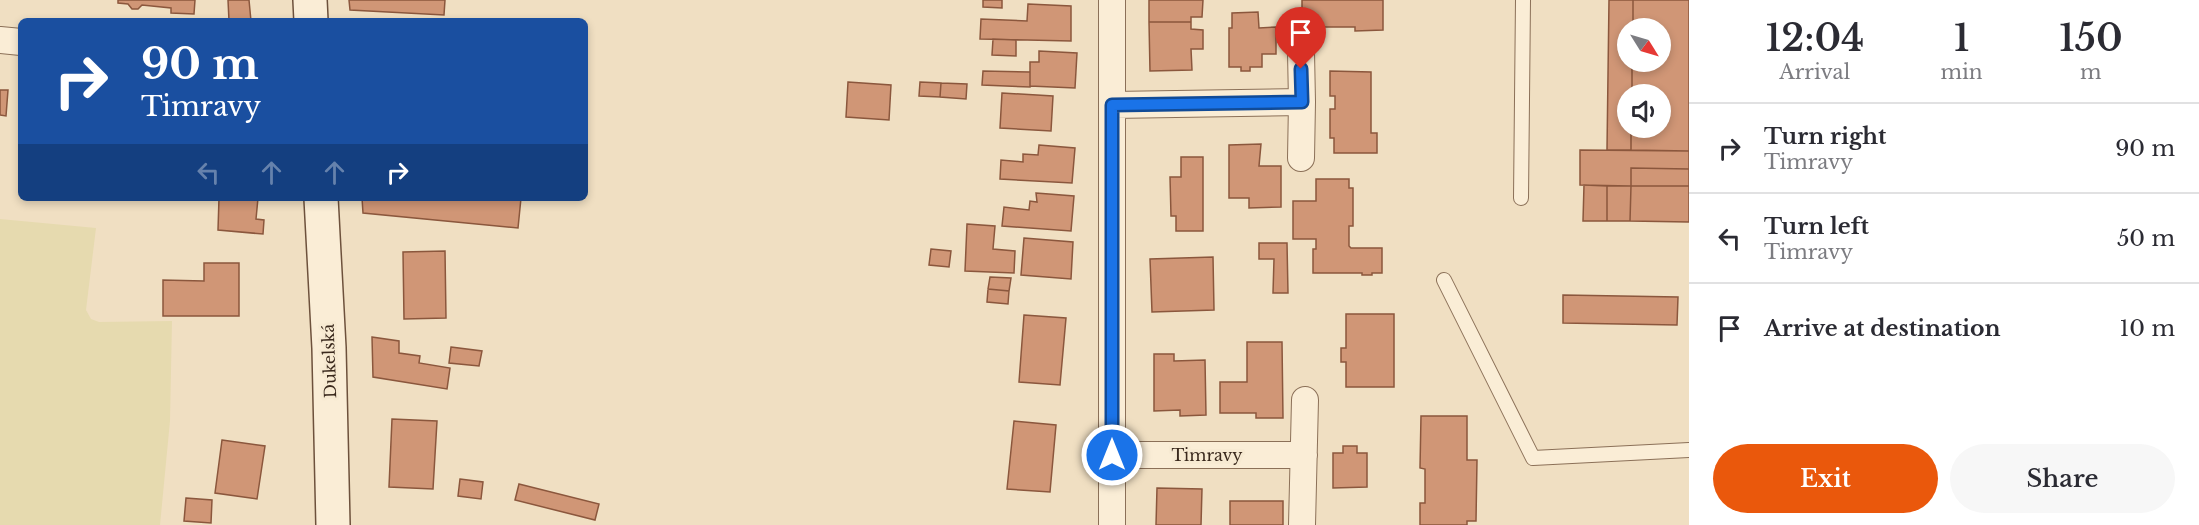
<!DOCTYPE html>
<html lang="en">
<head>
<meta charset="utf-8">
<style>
  body { margin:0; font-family:"Libre Baskerville",serif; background:#f7f7f7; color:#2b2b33; height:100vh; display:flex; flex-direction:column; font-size:22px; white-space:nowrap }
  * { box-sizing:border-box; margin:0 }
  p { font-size:20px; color:#7c7c81 }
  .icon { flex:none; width:33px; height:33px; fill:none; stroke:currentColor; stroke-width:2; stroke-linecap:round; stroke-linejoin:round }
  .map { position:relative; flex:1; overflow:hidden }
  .panel { display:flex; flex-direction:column; background:#fff; width:510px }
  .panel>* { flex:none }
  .top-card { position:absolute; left:18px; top:18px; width:570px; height:183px; border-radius:9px; box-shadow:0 3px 9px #0003; background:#1a4fa0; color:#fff; overflow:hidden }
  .needle { width:39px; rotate:127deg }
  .fabs { position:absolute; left:1617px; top:18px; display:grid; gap:12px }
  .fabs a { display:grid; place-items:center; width:54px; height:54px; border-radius:50%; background:#fff; box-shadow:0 3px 9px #0003; font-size:30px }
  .pin { position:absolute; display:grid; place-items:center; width:51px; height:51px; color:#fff; margin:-62px -26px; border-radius:50% 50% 50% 0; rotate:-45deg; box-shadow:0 0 6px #0007 }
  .pin .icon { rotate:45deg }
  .me { position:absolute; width:66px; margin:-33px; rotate:0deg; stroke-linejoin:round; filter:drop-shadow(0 0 4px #0008) }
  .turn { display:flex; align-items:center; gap:21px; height:126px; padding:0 24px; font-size:27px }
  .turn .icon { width:78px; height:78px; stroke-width:2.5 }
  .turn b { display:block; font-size:42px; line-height:51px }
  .lanes { display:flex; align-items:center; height:57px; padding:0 24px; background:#0003; justify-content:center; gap:30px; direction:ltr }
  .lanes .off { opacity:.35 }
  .eta { display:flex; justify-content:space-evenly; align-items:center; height:102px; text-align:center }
  .eta b { font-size:36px; font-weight:600; line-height:42px }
  .action { display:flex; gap:12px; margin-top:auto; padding:12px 24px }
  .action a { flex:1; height:69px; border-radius:36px; background:#ea580c; color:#fff; font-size:24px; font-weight:600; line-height:69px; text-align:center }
  .action a+a { background:#f7f7f7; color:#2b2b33 }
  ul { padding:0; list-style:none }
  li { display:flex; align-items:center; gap:18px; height:90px; padding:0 24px; border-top:2px solid #e1e1e2 }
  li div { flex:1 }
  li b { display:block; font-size:22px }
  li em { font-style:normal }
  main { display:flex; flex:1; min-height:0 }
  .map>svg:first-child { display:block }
  .farmland { fill:#e6daaf }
  .building { fill:#d09676; stroke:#8b573d; stroke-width:1.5 }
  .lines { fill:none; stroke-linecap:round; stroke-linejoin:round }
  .lane-casing { stroke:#8b7058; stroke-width:16 }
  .street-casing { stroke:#8b7058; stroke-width:28 }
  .secondary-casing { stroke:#6d513c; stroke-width:36 }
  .lane { stroke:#faedd6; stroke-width:14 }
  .street { stroke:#faedd6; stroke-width:26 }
  .secondary { stroke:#faedd6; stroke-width:33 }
  .route-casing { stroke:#114b97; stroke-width:15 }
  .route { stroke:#1a73e8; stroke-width:10 }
  .labels { text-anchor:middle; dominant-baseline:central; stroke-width:6; stroke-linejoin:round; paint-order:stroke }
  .street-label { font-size:16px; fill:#3a291d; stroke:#f7ead2 }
</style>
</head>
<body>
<main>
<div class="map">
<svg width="1689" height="525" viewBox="0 0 1689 525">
  <rect width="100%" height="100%" fill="#f0dfc2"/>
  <path class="farmland" d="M 0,219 L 96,228 L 86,310 L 91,319 L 99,322 L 172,321 L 170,421 L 160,525 L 0,525 Z"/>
  <path class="building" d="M 118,0 L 195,0 L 194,14 L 171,13 L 171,8 L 142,5 L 138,9 L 132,9 L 128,4 L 118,3 Z
    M 228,0 L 249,0 L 251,21 L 229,21 Z
    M 349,0 L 445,0 L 444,15 L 350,10 Z
    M 983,0 L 1002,0 L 1002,8 L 983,7 Z
    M 1149,0 L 1203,0 L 1202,17 L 1191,17 L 1191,22 L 1149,22 Z
    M 1302,0 L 1383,0 L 1383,30 L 1355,31 L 1355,27 L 1302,27 Z
    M 1609,0 L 1633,0 L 1633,28 L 1628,28 L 1628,62 L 1632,62 L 1632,94 L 1628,94 L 1628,128 L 1631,128 L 1631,150 L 1607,150 Z
    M 1633,0 L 1689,0 L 1689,151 L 1631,150 L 1631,128 L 1660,128 L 1660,94 L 1632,94 L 1632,62 L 1660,62 L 1660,28 L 1633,28 Z
    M 1028,4 L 1071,6 L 1071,41 L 980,39 L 981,19 L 1027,21 Z
    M 1258,12 L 1259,28 L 1276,27 L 1276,54 L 1262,54 L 1262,67 L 1250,67 L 1250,71 L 1241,71 L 1241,67 L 1229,67 L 1229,28 L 1232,28 L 1232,13 Z
    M 1149,22 L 1191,22 L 1191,29 L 1203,30 L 1203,49 L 1191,49 L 1192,70 L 1150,71 Z
    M 993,39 L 1016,40 L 1016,56 L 992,55 Z
    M 1039,51 L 1077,53 L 1075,88 L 1030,86 L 1030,62 L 1039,62 Z
    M 983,71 L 1030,72 L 1030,87 L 982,85 Z
    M 1330,71 L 1371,72 L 1371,133 L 1377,133 L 1377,153 L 1334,153 L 1334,138 L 1330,138 L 1330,109 L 1335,109 L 1335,96 L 1330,96 Z
    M 848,82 L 891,85 L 889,120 L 846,117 Z
    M 920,82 L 941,83 L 940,97 L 919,96 Z
    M 941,83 L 967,84 L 966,99 L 940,97 Z
    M 0,90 L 8,90 L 6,116 L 0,115 Z
    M 1002,93 L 1053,96 L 1051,131 L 1000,128 Z
    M 1261,144 L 1259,166 L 1281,166 L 1281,207 L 1249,208 L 1249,198 L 1229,198 L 1229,145 Z
    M 1039,145 L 1075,148 L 1072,183 L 1000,179 L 1001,160 L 1023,162 L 1023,154 L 1038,155 Z
    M 1580,150 L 1689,151 L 1689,169 L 1631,168 L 1631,186 L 1580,185 Z
    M 1181,157 L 1203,157 L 1203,231 L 1176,231 L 1176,216 L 1171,216 L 1170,177 L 1181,177 Z
    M 1631,168 L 1689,169 L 1689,186 L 1631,186 Z
    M 1316,179 L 1349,179 L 1349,188 L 1353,188 L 1353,226 L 1349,226 L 1349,246 L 1351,248 L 1382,248 L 1382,273 L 1372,273 L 1372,275 L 1362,275 L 1362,273 L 1313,273 L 1313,249 L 1316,249 L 1316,239 L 1293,239 L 1293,201 L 1316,201 Z
    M 1584,185 L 1607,186 L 1607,221 L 1583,221 Z
    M 1607,186 L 1631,186 L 1630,221 L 1607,221 Z
    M 1631,186 L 1689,186 L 1689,222 L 1630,221 Z
    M 1036,193 L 1074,196 L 1071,231 L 1002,226 L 1004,207 L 1029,210 L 1030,201 L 1037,202 Z
    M 219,198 L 258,198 L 256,219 L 264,220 L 263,234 L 218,230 Z
    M 362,198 L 521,198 L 518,228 L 363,213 Z
    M 967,224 L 995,226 L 993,249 L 1015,251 L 1014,273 L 965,271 Z
    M 1024,238 L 1073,242 L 1071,279 L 1021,275 Z
    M 1259,243 L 1287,243 L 1288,293 L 1273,293 L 1274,259 L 1259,259 Z
    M 931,249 L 951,251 L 949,267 L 929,265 Z
    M 445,251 L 446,318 L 404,319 L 403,252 Z
    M 1213,257 L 1214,310 L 1152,312 L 1150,259 Z
    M 204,263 L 239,263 L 239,316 L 163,316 L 163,280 L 204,281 Z
    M 990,277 L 1011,278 L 1009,291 L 988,289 Z
    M 988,289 L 1009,291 L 1008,304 L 987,302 Z
    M 1563,295 L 1678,297 L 1677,325 L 1563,323 Z
    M 1346,314 L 1394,314 L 1394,387 L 1346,387 L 1346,362 L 1341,362 L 1341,348 L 1346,348 Z
    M 1024,315 L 1066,318 L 1060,385 L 1019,382 Z
    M 372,337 L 399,341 L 399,353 L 420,356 L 419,363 L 450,368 L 447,389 L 373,377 Z
    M 1247,342 L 1282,342 L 1283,418 L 1256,418 L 1256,413 L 1220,413 L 1220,382 L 1247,382 Z
    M 451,347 L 482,351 L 479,366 L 449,363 Z
    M 1154,354 L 1174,354 L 1174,361 L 1205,360 L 1206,415 L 1180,416 L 1180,410 L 1154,411 Z
    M 1421,416 L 1467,416 L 1467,460 L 1477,460 L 1476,521 L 1467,521 L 1467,525 L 1420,525 L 1420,503 L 1425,503 L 1425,469 L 1420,468 Z
    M 392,419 L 437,421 L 433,489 L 389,487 Z
    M 1014,421 L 1056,425 L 1050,492 L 1007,489 Z
    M 222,440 L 265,446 L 257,499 L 215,493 Z
    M 1343,446 L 1357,446 L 1357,453 L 1367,453 L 1367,487 L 1333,488 L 1333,453 L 1343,453 Z
    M 460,479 L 483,482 L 481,499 L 458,496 Z
    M 519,484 L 599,504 L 595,520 L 515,500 Z
    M 1157,488 L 1202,489 L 1201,525 L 1156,525 Z
    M 186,498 L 212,500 L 211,523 L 184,521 Z
    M 1230,501 L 1283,501 L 1283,525 L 1230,525 Z"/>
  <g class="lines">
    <defs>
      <path id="lane" d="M 1521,198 L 1523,0
        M 1444,280 L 1533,458 L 1689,450"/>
      <path id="street" d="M 0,40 L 21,42
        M 1112,105 L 1302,102 L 1301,52
        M 1301,158 L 1302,102
        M 1111,455 L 1304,455
        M 1112,525 L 1112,0
        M 1302,525 L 1305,400"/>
      <path id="secondary" d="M 310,0 L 311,21
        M 321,198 L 329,348 L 333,525"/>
    </defs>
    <use href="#lane" class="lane-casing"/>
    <use href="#street" class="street-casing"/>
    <use href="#secondary" class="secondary-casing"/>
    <use href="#lane" class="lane"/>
    <use href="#street" class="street"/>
    <use href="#secondary" class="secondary"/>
  </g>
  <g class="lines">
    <defs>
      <path id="route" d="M 1112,455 L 1112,105 L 1302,102 L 1301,69"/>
    </defs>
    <use href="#route" class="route-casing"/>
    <use href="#route" class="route"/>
  </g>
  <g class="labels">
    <g class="street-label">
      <text transform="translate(329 361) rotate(-92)">Dukelská</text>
      <text x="1207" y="455">Timravy</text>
    </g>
  </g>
</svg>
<div class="fabs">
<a><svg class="needle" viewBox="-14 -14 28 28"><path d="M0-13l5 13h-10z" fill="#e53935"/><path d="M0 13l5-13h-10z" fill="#7c7c81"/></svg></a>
<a><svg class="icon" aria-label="sound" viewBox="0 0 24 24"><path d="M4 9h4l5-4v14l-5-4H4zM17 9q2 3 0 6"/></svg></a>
</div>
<div class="pin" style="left:1301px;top:69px;background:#d93025"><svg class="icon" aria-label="arrive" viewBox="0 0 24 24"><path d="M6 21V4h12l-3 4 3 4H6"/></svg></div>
<svg class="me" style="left:1112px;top:455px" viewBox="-20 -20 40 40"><circle r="17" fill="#1a73e8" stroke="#fff" stroke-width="3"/><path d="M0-11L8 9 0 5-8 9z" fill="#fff"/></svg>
<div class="top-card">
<div class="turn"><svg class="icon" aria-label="right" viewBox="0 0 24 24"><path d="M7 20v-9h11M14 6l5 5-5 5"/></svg><div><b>90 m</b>Timravy</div></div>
<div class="lanes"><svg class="icon off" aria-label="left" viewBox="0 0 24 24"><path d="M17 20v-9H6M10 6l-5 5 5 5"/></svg><svg class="icon off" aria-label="ahead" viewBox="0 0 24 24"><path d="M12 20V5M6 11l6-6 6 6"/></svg><svg class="icon off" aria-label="ahead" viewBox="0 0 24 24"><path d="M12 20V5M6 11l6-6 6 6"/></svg><svg class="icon" aria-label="right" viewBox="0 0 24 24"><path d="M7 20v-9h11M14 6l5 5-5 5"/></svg></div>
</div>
</div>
<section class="panel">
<div class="eta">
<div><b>12:04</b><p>Arrival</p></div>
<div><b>1</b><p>min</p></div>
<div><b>150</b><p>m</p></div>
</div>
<ul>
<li><svg class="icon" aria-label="right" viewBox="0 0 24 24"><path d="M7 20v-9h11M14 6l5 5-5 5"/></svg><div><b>Turn right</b><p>Timravy</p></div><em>90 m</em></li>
<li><svg class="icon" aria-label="left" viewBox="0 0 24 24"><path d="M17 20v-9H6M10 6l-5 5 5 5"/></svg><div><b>Turn left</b><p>Timravy</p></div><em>50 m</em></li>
<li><svg class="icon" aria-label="arrive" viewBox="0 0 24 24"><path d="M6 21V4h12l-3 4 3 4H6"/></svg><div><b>Arrive at destination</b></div><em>10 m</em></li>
</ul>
<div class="action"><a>Exit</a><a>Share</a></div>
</section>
</main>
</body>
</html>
